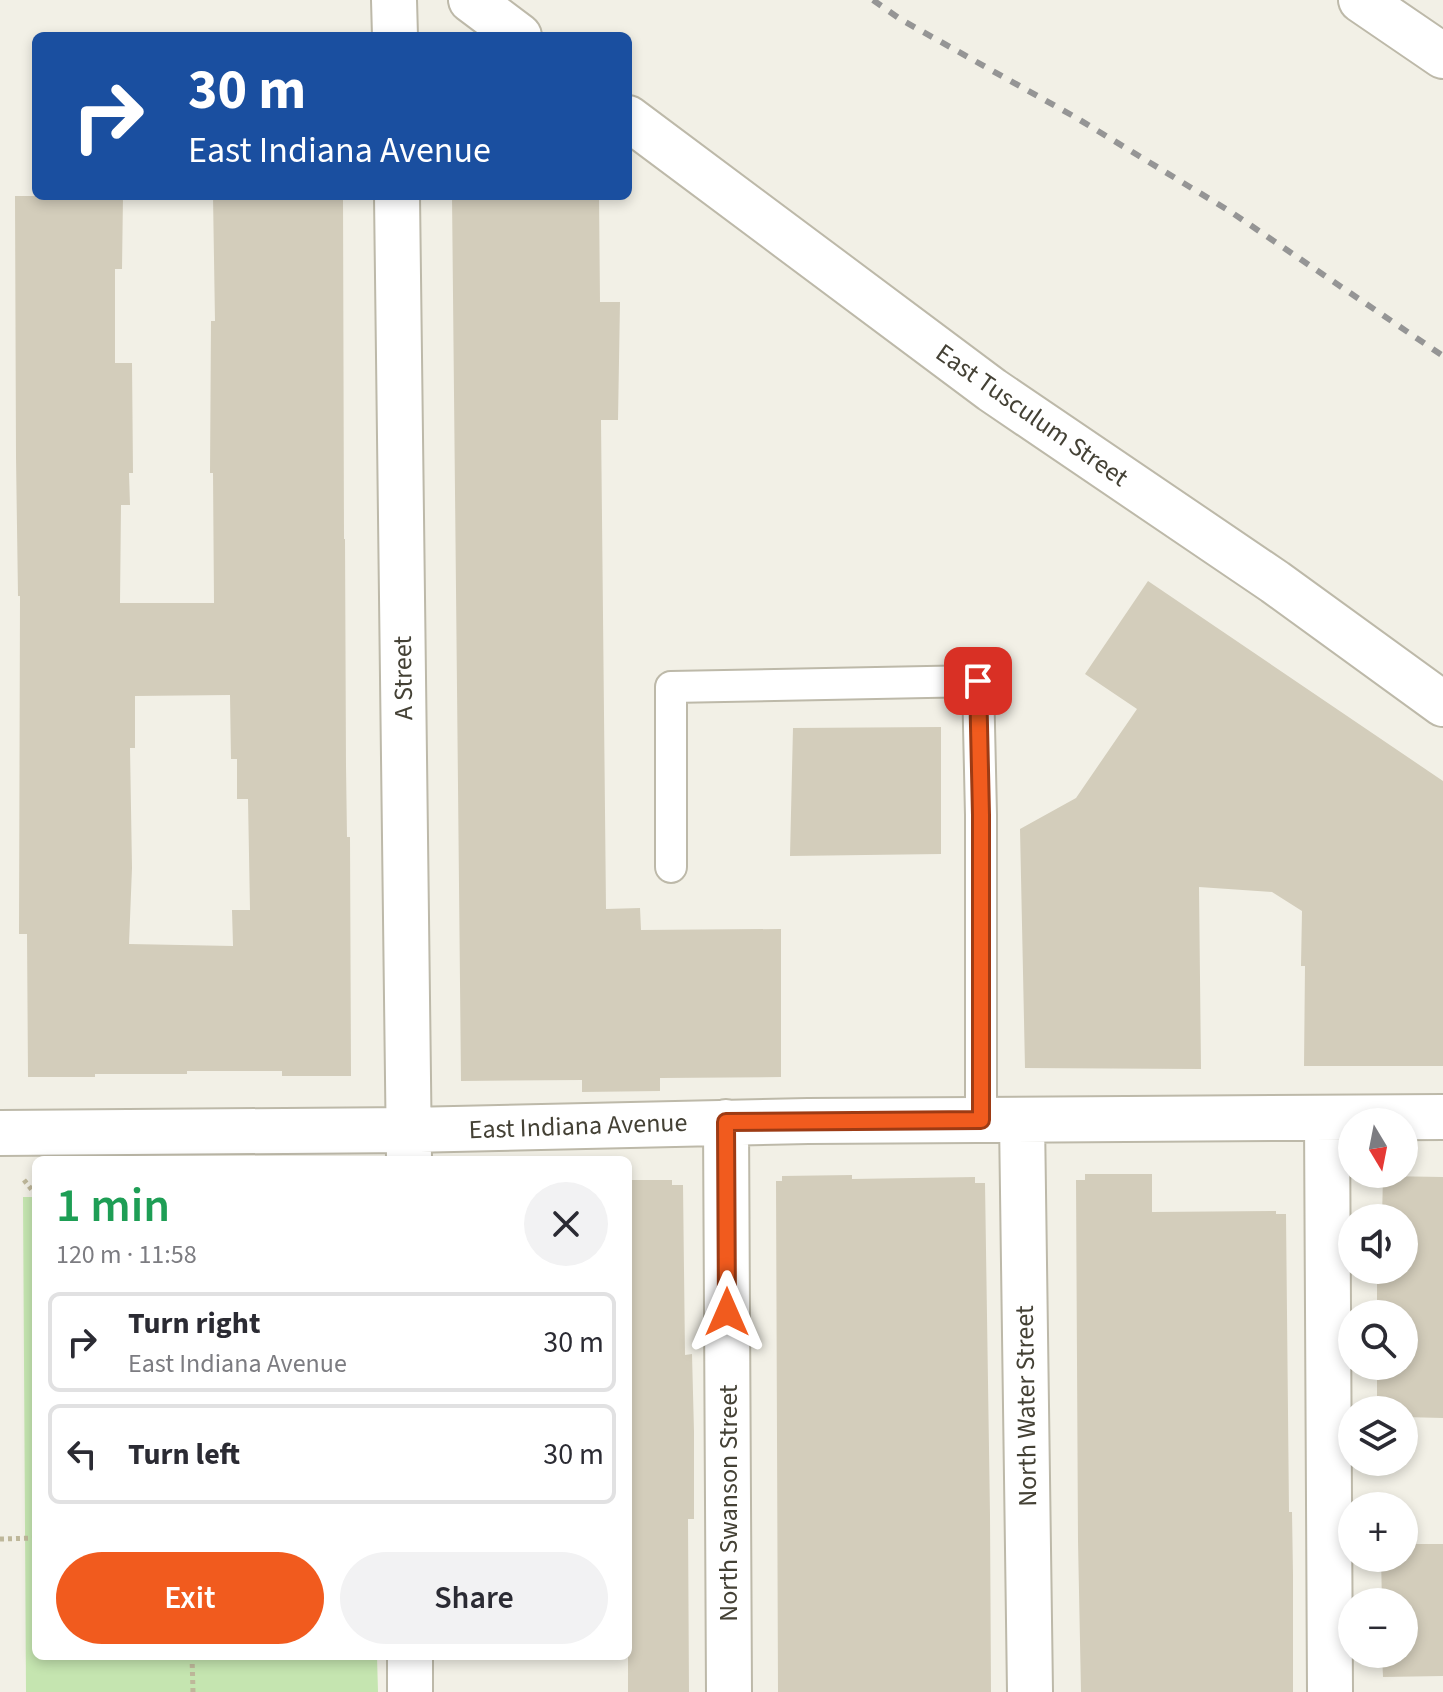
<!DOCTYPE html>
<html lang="en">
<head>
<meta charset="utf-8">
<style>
  body { margin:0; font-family:"Source Sans 3",sans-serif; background:#f2f2f3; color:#2b2b33; height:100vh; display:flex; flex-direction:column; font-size:30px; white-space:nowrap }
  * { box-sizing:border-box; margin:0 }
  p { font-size:26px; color:#7c7c81 }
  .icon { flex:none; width:44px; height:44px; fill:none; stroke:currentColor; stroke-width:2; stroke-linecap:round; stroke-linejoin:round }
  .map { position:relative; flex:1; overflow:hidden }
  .drawer { position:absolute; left:32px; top:1156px; width:600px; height:504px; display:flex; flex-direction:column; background:#fff; border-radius:12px; box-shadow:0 4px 12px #0003 }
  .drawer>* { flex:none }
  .hud { position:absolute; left:32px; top:32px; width:600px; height:168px; border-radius:12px; box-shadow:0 4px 12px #0003; background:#1a4fa0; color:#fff; overflow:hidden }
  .needle { width:52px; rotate:170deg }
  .buttons { position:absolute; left:1338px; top:1108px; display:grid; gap:16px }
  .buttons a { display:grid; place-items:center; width:80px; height:80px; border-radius:50%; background:#fff; box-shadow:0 4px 12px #0003; font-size:40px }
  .pin { position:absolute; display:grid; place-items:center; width:68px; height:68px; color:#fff; margin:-34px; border-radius:16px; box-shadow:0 4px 12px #0006 }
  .me { position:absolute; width:88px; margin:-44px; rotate:0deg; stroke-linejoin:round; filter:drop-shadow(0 0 6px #0008) }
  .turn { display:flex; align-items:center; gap:28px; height:168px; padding:0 24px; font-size:36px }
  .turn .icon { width:104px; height:104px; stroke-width:2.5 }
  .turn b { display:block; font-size:56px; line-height:68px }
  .round { display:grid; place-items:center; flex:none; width:84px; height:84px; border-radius:42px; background:#f2f2f3 }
  .overview { display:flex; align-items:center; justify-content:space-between; height:136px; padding:0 24px }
  h1 { font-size:48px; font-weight:600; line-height:60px; color:#1e9e55 }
  .cta { display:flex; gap:16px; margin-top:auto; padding:16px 24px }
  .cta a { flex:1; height:92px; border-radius:48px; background:#f15b1e; color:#fff; font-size:32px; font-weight:600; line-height:92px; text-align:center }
  .cta a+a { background:#f2f2f3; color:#2b2b33 }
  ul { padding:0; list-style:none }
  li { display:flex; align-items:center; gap:24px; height:100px; margin:0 16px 12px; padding:0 8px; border:4px solid #e1e1e2; border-radius:12px }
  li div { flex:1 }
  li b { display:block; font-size:30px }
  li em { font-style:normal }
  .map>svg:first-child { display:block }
  .green { fill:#c5e5b0 }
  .building { fill:#d3cdbb; fill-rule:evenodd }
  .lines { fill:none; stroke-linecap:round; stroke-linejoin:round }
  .service-casing { stroke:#bdb9a9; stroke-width:34 }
  .minor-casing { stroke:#bdb9a9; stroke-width:48 }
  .path { stroke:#beb79a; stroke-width:5; stroke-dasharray:4 4; stroke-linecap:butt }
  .service { stroke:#fff; stroke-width:30 }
  .minor { stroke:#fff; stroke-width:44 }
  .rail { stroke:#959595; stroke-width:6; stroke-dasharray:10 10; stroke-linecap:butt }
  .route-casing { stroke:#9d3b14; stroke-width:20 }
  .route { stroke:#f15b1e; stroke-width:14 }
  .labels { text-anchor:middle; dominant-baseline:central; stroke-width:6; stroke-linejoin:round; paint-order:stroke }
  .street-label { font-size:26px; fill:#444135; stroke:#fff }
</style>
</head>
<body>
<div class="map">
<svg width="1443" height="1692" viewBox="0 0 1443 1692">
  <rect width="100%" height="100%" fill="#f2f0e6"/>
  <path class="green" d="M 23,1197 L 36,1197 L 36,1656 L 377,1656 L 378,1692 L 26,1692 Z"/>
  <path class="building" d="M 15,196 L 123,196 L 122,269 L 115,269 L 115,363 L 132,363 L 133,473 L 129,473 L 130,505 L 121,505 L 120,603 L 214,603 L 213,473 L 210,473 L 211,321 L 215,321 L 213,196 L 343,196 L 344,539 L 345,539 L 346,766 L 347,837 L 350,837 L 351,1076 L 282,1076 L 282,1071 L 187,1071 L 187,1074 L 95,1074 L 95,1077 L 28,1077 L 27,934 L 19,934 L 20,596 L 18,596 L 16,457 ZM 230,695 L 231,759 L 237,759 L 237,799 L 248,799 L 250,910 L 232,910 L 233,946 L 129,944 L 132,868 L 130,748 L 135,748 L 135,696 Z
    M 452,196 L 599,196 L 600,302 L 620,302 L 618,420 L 601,420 L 606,909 L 640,908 L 641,930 L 781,929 L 781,1077 L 660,1078 L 660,1091 L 582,1092 L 582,1080 L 461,1081 Z
    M 1148,581 L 1443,781 L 1443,1066 L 1304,1066 L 1305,966 L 1301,966 L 1302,911 L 1272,892 L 1199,887 L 1201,1069 L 1025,1068 L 1020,829 L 1076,798 L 1137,709 L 1085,674 Z
    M 941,727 L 941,854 L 790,856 L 793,728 Z
    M 1085,1174 L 1152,1174 L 1152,1212 L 1276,1211 L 1276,1214 L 1286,1214 L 1289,1512 L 1292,1512 L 1293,1575 L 1293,1692 L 1081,1692 L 1078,1541 L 1076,1180 L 1085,1180 Z
    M 852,1175 L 852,1179 L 975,1177 L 975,1183 L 985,1183 L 990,1515 L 991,1692 L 778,1692 L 776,1181 L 782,1181 L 782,1176 Z
    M 1383,1176 L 1443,1177 L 1443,1418 L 1404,1417 L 1404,1410 L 1377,1410 L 1377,1366 L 1404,1366 L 1404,1314 L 1377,1314 L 1377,1270 L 1404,1270 L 1404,1218 L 1382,1218 Z
    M 628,1180 L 672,1180 L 672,1185 L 683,1185 L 685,1355 L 692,1354 L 694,1432 L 694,1519 L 688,1519 L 689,1692 L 628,1692 Z
    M 1404,1544 L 1443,1544 L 1443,1676 L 1383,1677 L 1382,1654 L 1404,1654 L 1404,1602 L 1382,1602 L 1381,1558 L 1404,1558 Z"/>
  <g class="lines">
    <defs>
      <path id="service" d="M 671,867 L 671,687 L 978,681 L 981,815 L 981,1120"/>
      <path id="minor" d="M 394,0 L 395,36
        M 471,0 L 519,36
        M 1361,0 L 1443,56
        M 628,118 L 992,390 L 1275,582 L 1443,704
        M 397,196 L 409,1158
        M 1327,1118 L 1330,1692
        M 1022,1120 L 1030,1692
        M 726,1122 L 729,1692
        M 0,1133 L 409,1130 L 808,1121 L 1443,1117
        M 410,1656 L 410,1692"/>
    </defs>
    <use href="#service" class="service-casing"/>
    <use href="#minor" class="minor-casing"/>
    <path class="path" d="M 24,1180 L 36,1195
      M 0,1539 L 36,1538
      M 192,1656 L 193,1692"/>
    <use href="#service" class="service"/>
    <use href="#minor" class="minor"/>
    <path class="rail" d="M 873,0 L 900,19 L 1075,117 L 1231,212 L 1443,356"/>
  </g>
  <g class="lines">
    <defs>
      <path id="route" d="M 727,1312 L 726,1122 L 981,1120 L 981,815 L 978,681"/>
    </defs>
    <use href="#route" class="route-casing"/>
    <use href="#route" class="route"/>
  </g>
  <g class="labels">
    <g class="street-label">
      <text transform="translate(1032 415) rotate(35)">East Tusculum Street</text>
      <text transform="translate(403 678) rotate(-91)">A Street</text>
      <text transform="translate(578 1126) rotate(-2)">East Indiana Avenue</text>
      <text transform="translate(1026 1406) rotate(-91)">North Water Street</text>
      <text transform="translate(728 1503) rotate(-90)">North Swanson Street</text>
    </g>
  </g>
</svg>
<div class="buttons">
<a><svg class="needle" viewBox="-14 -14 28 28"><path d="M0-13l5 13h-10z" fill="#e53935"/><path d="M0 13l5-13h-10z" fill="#7c7c81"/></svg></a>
<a><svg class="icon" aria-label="sound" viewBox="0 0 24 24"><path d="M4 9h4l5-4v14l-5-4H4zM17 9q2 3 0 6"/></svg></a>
<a><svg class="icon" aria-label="search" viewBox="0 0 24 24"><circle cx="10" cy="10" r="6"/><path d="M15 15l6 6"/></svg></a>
<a><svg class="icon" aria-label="layers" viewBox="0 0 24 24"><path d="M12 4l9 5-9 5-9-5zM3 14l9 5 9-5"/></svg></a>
<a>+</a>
<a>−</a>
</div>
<div class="pin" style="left:978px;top:681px;background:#d93025"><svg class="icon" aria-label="arrive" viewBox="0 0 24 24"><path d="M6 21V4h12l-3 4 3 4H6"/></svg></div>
<svg class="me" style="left:727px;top:1312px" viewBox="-20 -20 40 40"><path d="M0-17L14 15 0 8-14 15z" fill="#f15b1e" stroke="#fff" stroke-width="4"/></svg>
<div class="hud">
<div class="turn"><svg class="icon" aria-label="right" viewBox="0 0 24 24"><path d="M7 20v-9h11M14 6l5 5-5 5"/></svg><div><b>30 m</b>East Indiana Avenue</div></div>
</div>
<section class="drawer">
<div class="overview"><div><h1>1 min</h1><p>120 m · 11:58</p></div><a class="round"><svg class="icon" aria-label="close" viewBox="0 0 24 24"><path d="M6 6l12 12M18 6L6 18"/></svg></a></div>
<ul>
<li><svg class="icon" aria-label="right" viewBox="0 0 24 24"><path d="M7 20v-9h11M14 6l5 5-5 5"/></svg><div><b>Turn right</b><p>East Indiana Avenue</p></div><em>30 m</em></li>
<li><svg class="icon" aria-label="left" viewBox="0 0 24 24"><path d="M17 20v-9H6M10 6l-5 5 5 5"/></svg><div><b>Turn left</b></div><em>30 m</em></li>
</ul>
<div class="cta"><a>Exit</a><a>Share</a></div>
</section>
</div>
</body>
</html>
